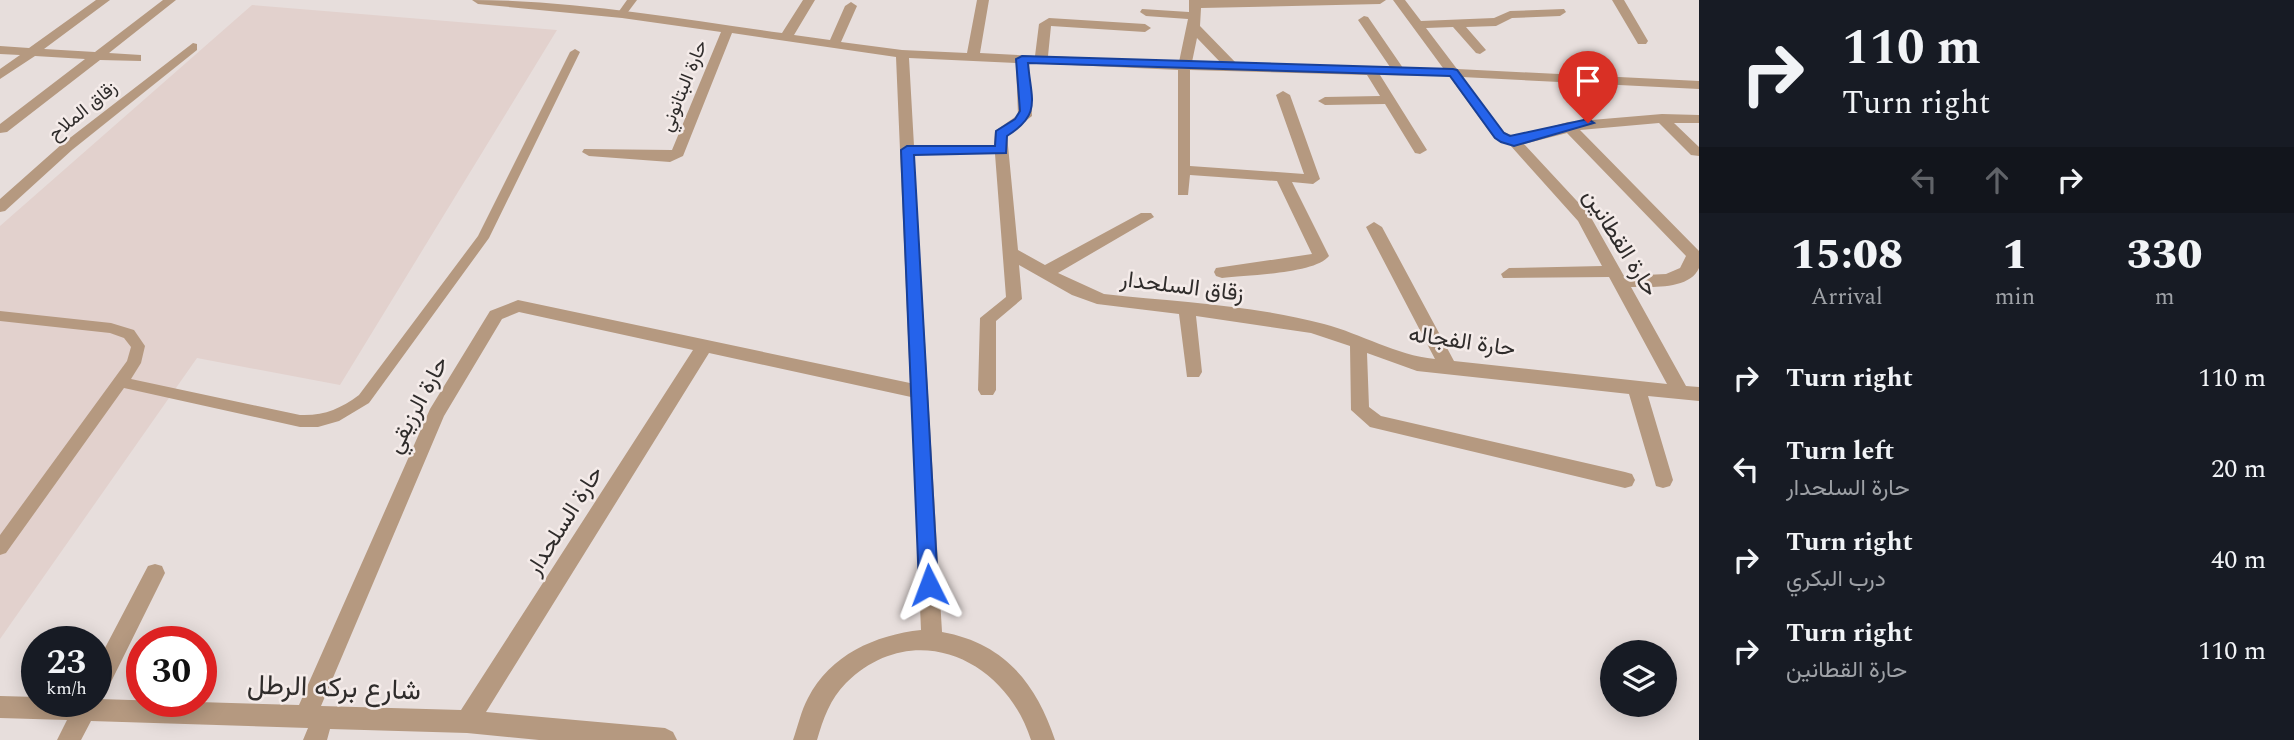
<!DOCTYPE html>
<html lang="en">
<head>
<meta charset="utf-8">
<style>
  body { margin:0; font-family:Spectral,Vazirmatn,serif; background:#242831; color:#f1f3f6; height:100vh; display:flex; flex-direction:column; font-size:26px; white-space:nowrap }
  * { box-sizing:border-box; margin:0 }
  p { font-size:23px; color:#9ea1a6 }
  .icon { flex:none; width:38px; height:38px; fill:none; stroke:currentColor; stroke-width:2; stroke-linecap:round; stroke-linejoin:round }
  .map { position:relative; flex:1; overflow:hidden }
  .side { display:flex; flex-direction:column; background:#171b24; width:595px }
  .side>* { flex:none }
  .guide { background:#171b24; color:#f1f3f6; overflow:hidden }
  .buttons { position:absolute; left:1600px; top:640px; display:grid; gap:14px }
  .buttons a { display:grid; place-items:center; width:77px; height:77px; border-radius:50%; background:#171b24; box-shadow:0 4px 18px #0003; font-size:35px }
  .speed { position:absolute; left:21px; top:626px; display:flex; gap:14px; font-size:35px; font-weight:700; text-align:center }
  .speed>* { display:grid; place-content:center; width:91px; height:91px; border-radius:50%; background:#171b24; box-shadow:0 4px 18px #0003; line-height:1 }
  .speed small { font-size:18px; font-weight:400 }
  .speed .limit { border:10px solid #d22; background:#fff; color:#111 }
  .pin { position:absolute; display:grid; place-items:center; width:60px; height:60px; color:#fff; margin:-72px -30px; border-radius:50% 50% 50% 0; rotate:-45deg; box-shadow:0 0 7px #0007 }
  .pin .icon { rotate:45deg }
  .me { position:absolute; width:77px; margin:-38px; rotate:357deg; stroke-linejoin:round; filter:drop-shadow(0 0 5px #0008) }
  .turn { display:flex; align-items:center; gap:24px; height:147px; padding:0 28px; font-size:32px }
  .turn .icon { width:91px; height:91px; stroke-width:2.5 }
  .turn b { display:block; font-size:49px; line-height:60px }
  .lanes { display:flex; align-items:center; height:66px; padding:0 28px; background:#0003; justify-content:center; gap:35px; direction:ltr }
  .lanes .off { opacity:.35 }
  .eta { display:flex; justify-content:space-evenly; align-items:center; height:119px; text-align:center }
  .eta b { font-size:42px; font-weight:800; line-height:49px }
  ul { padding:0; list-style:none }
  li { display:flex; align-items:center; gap:21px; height:91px; padding:0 28px }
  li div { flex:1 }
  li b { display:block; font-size:26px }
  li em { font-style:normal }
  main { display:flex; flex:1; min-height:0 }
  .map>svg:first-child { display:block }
  .built { fill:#e2d1cd }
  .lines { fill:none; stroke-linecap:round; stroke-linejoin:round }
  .lane { fill:#b59980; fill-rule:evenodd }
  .street { fill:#b59980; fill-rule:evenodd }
  .route { fill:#2563eb; stroke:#184099; stroke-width:2 }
  .labels { text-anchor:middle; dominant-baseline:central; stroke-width:5; stroke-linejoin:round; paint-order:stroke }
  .far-street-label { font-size:19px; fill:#2f2c2b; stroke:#f4ebe9 }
  .street-label { font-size:23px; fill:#2f2c2b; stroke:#f4ebe9 }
  .near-street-label { font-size:28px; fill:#2f2c2b; stroke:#f4ebe9 }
</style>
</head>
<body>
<main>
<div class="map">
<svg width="1699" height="740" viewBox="0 0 1699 740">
  <rect width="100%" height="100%" fill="#e7dedc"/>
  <path class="built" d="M 252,5 L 557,30 L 340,385 L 197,358 L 0,639 L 0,226 Z"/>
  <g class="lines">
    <path class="lane" d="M 627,0 L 637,0 L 625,16 L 619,16 L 617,14 Z
      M 575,49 L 580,52 L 489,238 L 369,403 L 339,421 L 318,427 L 300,427 L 124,388 L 6,553 L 0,555 L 0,535 L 127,361 L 131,347 L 124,338 L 110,333 L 0,321 L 0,311 L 111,323 L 134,330 L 145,346 L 141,363 L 131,379 L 300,415 C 324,416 340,409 359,395 L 478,236 L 570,52 Z"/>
    <path class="street" d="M 96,0 L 110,0 L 44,49 L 95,52 L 163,0 L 176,0 L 109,53 L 141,55 L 141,61 L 100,60 L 7,132 L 0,133 L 0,124 L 85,59 L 35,56 L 0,79 L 0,69 L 20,55 L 0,54 L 0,46 L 29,48 Z
      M 472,0 C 576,0 680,19 782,33 L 803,0 L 815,0 L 794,35 L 830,40 L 845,6 L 851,2 L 857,6 L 841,42 L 902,50 L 967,53 L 977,0 L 989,0 L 980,53 L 1035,56 L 1039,24 L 1049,18 L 1145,24 L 1151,28 L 1145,32 L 1051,26 L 1048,56 L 1179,62 L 1188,19 L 1146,16 L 1140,12 L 1142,9 L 1189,12 L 1189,0 L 1386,0 L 1380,4 L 1201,8 L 1200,26 L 1237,64 L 1390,67 L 1358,20 L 1364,16 L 1368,17 L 1403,68 L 1443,68 L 1393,0 L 1405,0 L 1421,21 L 1494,18 L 1510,11 L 1564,9 L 1566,12 L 1560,16 L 1512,18 L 1496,26 L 1466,27 L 1486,50 L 1480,54 L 1476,53 L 1453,27 L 1426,28 L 1457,69 L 1699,81 L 1699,89 L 1462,77 L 1504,132 L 1516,137 L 1568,122 L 1662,114 L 1699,115 L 1699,123 L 1674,123 L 1699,147 L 1699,156 L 1691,155 L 1659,123 L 1580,130 L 1699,251 C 1699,255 1699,263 1699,268 C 1690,290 1649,287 1631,287 L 1686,386 L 1699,387 L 1699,401 L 1648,396 L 1673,480 L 1670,486 L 1663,488 L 1656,486 L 1629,394 L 1417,371 L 1367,353 L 1369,407 L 1381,416 L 1625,472 L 1632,474 L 1635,480 L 1632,486 L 1625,488 L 1370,427 L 1351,410 L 1350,346 L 1311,333 L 1196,316 L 1202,372 L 1199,377 L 1187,377 L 1179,314 L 1097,304 L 1072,295 L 1019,265 L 1022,299 L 996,321 L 996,390 L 993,395 L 981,395 L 978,390 L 980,318 L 1006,297 L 995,154 L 914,154 L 942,632 C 1004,643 1036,683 1055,740 L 1031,740 C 1005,658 913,617 846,683 C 830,699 823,719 817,740 L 793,740 C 798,726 801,711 808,698 C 830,655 875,635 921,630 L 911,397 L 709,353 L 486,712 L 665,728 L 673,732 L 677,740 L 539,740 L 467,733 L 330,729 L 327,740 L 303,740 L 308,728 L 91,721 L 81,740 L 57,740 L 67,720 L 0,718 L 0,696 L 37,697 L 37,702 L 96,702 L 96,665 L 148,566 L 155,564 L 162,566 L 165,573 L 104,696 L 98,699 L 299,705 L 430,409 L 490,311 L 518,300 L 910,383 L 896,57 L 732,33 L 683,156 L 670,162 L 589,156 L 582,152 L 584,149 L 672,150 L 721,32 L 622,18 L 478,4 ZM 1197,38 L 1222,64 L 1192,62 ZM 909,58 L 1016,63 L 1018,115 L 995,131 L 994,146 L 914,146 ZM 1029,63 L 1178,70 L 1178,195 L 1188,195 L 1190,175 L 1277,181 L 1312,254 L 1216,268 L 1214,272 L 1216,276 L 1222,278 C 1246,275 1315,274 1329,256 L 1292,182 L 1313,184 L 1320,179 L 1290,95 L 1283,91 L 1276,95 L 1304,174 L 1190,166 L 1190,70 L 1367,75 L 1380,96 L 1325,97 L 1318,101 L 1325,105 L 1385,104 L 1415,153 L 1420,154 L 1427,150 L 1380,75 L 1449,76 L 1494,138 L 1510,145 L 1578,221 L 1602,266 L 1509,268 L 1501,274 L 1503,278 L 1609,277 L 1667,384 L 1454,361 L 1382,227 L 1374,222 L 1366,227 L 1435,359 C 1395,355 1362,334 1324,324 C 1253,305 1177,302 1104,294 L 1058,273 L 1154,217 L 1151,213 L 1141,213 L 1045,265 L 1018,250 L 1007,135 L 1032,116 ZM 1567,133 L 1686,256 L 1680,268 L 1666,274 L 1624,276 L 1589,214 L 1524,144 ZM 519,312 L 693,350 L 461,710 L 321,706 L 444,416 L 502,319 Z
      M 1612,0 L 1624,0 L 1648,41 L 1646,44 L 1638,44 Z
      M 193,43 L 197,44 L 197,50 L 72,150 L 5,211 L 0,212 L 0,199 L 62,144 Z"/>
  </g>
  <path class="route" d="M 1022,56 L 1453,69 L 1457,70 L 1504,133 L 1510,136 L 1588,119 L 1594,123 L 1514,146 L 1501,142 L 1495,138 L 1450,76 L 1028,63 C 1031,100 1042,114 1007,136 L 1006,153 L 914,155 L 938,585 L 935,591 L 929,593 L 922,591 L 919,585 L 901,150 L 907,146 L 995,146 L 996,131 L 1015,119 L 1020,111 L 1016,59 Z"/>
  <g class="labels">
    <g class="far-street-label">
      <text transform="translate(684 86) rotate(-68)">حارة البتانوني</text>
      <text transform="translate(83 111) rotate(-39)">زقاق الملاح</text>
    </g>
    <g class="street-label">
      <text transform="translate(1620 243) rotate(58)">حارة القطانين</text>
      <text transform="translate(1182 287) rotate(7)">زقاق السلحدار</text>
      <text transform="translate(1462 342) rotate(8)">حارة الفجاله</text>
      <text transform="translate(418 405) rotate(-62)">حارة الرزيقي</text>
      <text transform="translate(565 521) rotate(-58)">حارة السلحدار</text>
    </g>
    <g class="near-street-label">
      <text transform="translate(334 688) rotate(2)">شارع بركه الرطل</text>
    </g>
  </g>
</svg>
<div class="buttons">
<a><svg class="icon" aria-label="layers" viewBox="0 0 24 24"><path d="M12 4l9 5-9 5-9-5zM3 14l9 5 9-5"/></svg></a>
</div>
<div class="speed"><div>23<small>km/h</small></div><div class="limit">30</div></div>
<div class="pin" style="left:1588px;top:123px;background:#d93025"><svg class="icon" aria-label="arrive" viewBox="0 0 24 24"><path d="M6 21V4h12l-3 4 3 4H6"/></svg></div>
<svg class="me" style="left:929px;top:585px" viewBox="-20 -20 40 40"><path d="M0-17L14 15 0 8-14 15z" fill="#2563eb" stroke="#fff" stroke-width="4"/></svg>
</div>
<section class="side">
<div class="guide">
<div class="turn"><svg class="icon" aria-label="right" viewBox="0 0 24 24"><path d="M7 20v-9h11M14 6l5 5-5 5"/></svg><div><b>110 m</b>Turn right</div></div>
<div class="lanes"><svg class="icon off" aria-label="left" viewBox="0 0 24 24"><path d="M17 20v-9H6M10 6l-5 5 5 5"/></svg><svg class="icon off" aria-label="ahead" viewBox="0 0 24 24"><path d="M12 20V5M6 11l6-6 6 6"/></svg><svg class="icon" aria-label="right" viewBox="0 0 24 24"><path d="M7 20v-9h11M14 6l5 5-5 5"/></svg></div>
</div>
<div class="eta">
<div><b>15:08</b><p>Arrival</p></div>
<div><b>1</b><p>min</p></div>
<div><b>330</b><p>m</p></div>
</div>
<ul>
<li><svg class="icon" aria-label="right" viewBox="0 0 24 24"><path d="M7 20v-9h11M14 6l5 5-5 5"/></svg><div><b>Turn right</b></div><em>110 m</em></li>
<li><svg class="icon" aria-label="left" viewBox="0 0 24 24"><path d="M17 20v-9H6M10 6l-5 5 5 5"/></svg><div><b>Turn left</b><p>حارة السلحدار</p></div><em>20 m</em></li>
<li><svg class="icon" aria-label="right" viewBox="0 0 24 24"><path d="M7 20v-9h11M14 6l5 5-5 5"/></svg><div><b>Turn right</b><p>درب البكري</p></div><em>40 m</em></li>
<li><svg class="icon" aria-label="right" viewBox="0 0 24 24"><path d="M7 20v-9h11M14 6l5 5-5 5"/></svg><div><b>Turn right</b><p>حارة القطانين</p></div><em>110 m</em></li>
</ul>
</section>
</main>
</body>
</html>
